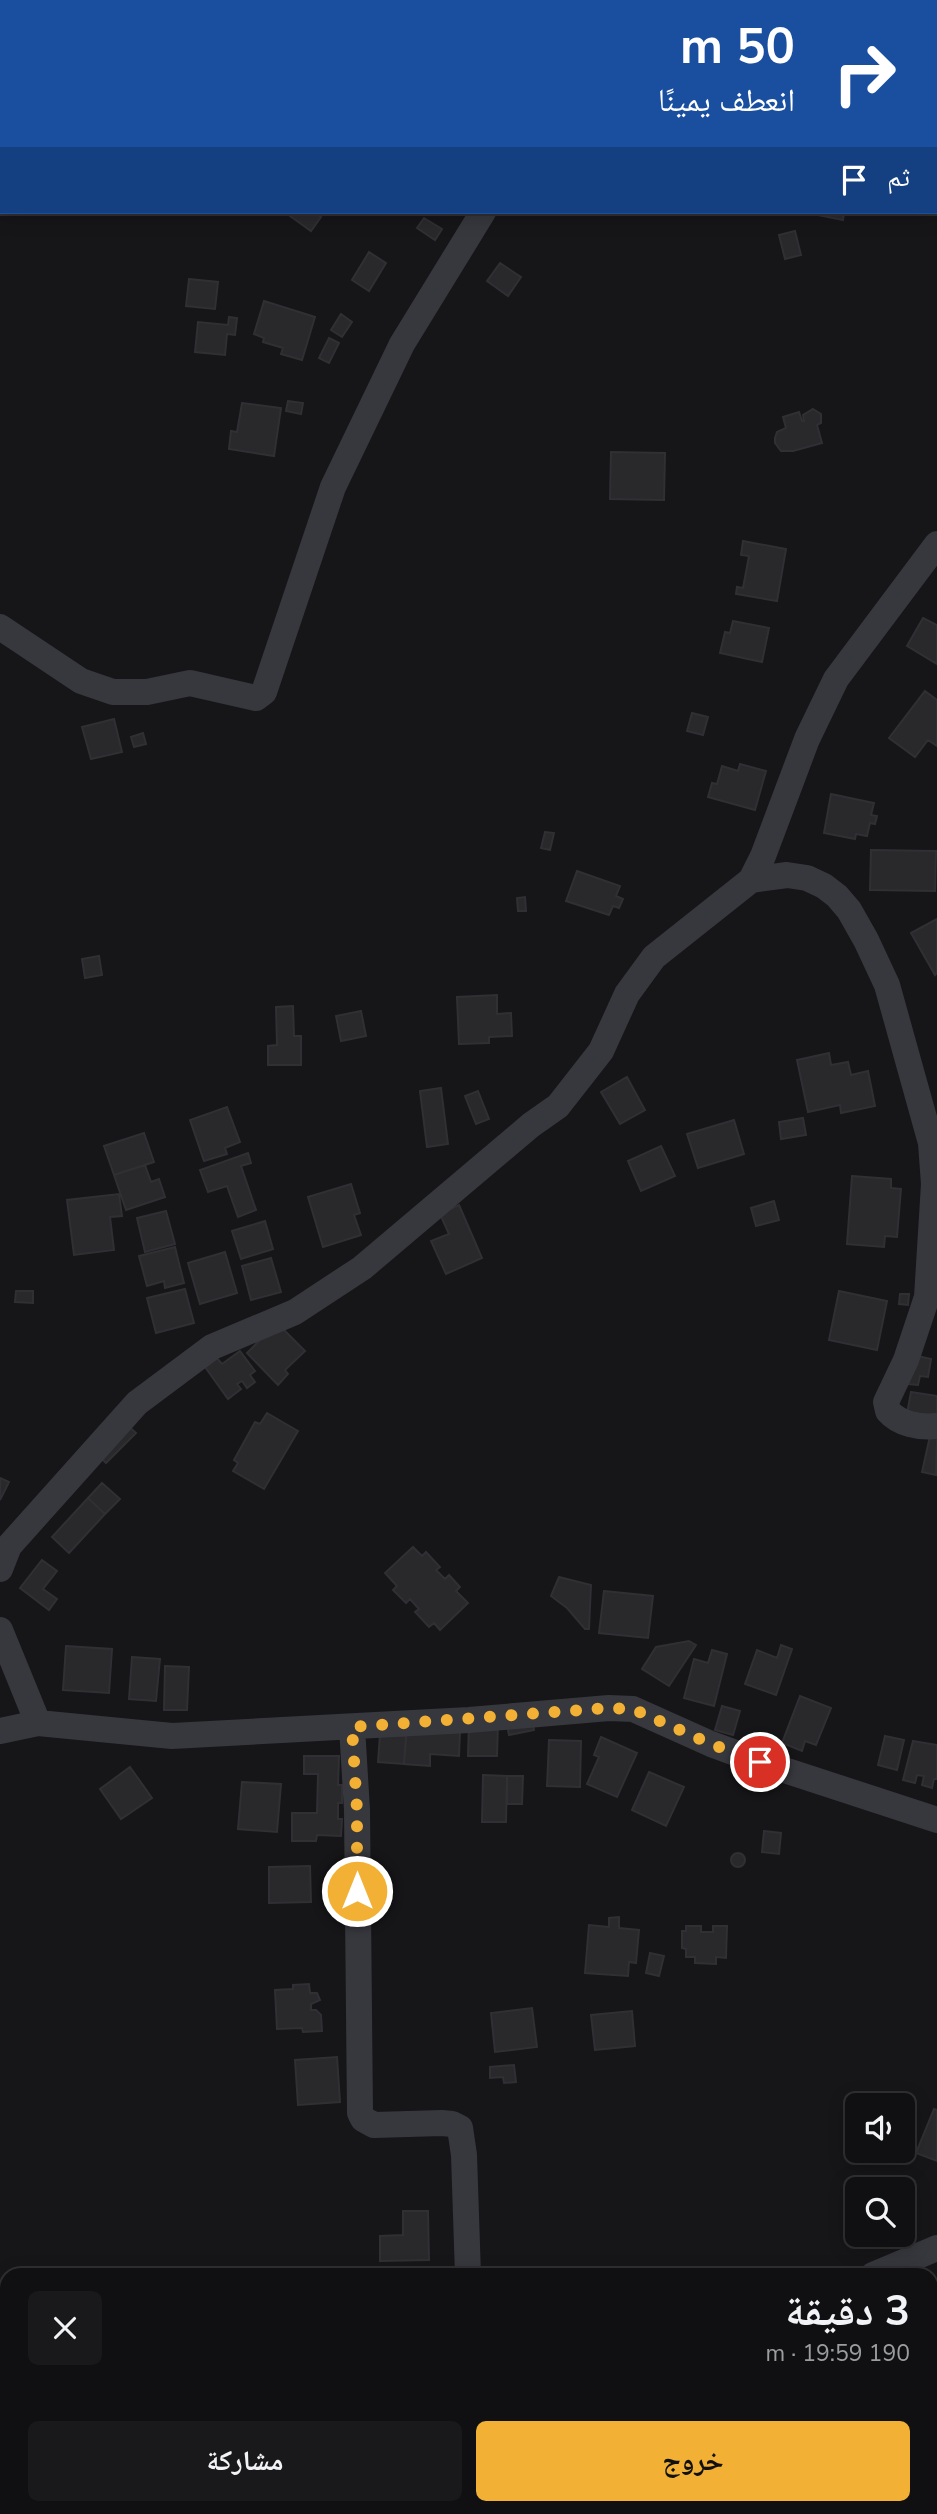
<!DOCTYPE html>
<html lang="ar">
<head>
<meta charset="utf-8">
<style>
  body { margin:0; font-family:"Nunito Sans","Noto Naskh Arabic",sans-serif; background:#19191b; color:#f1f3f6; direction:rtl; height:100vh; display:flex; flex-direction:column; font-size:26px; white-space:nowrap }
  * { box-sizing:border-box; margin:0 }
  p { font-size:23px; color:#9c9d9f }
  .icon { flex:none; width:38px; height:38px; fill:none; stroke:currentColor; stroke-width:2; stroke-linecap:round; stroke-linejoin:round }
  .map { position:relative; flex:1; overflow:hidden; direction:ltr }
  .drawer { position:absolute; left:0px; top:2268px; width:938px; height:247px; display:flex; flex-direction:column; background:#101012; border-radius:21px 21px 0 0; box-shadow:0 4px 18px #0003,0 0 0 2px #303032; direction:rtl }
  .drawer>* { flex:none }
  .top-card { position:absolute; left:0px; top:0px; width:938px; height:214px; box-shadow:0 4px 18px #0003,0 0 0 2px #303032; direction:rtl; background:#1a4fa0; color:#fff; overflow:hidden }
  .fabs { position:absolute; left:845px; top:2093px; display:grid; gap:14px }
  .fabs a { display:grid; place-items:center; width:70px; height:70px; border-radius:10px; background:#101012; box-shadow:0 4px 18px #0003,0 0 0 2px #303032; font-size:35px }
  .pin { position:absolute; display:grid; place-items:center; width:60px; height:60px; color:#fff; margin:-30px; border:4px solid #fff; border-radius:50%; box-shadow:0 2px 7px #0007 }
  .me { position:absolute; width:77px; margin:-38px; rotate:0deg; stroke-linejoin:round; filter:drop-shadow(0 0 5px #0008) }
  .turn { display:flex; align-items:center; gap:24px; height:147px; padding:0 28px; font-size:32px }
  .turn .icon { width:91px; height:91px; stroke-width:2.5 }
  .turn b { display:block; font-size:49px; line-height:60px }
  .then { display:flex; align-items:center; height:66px; padding:0 28px; background:#0003; gap:14px; font-size:26px }
  .round { display:grid; place-items:center; flex:none; width:74px; height:74px; border-radius:10px; background:#19191b }
  .summary { display:flex; align-items:center; justify-content:space-between; height:119px; padding:0 28px }
  h1 { font-size:42px; font-weight:700; line-height:52px }
  .cta { display:flex; gap:14px; margin-top:auto; padding:14px 28px }
  .cta a { flex:1; height:80px; border-radius:10px; background:#f2b134; color:#111; font-size:28px; font-weight:700; line-height:80px; text-align:center }
  .cta a+a { background:#19191b; color:#f1f3f6 }
  .map>svg:first-child { display:block }
  .building { fill:#29292c; stroke:#303034; stroke-width:2 }
  .lines { fill:none; stroke-linecap:round; stroke-linejoin:round }
  .minor { stroke:#37383d; stroke-width:26 }
  .route { stroke:#f2b134; stroke-width:12; stroke-dasharray:0 21.6 }
</style>
</head>
<body>
<div class="map">
<svg width="937" height="2514" viewBox="0 0 937 2514">
  <rect width="100%" height="100%" fill="#161618"/>
  <path class="building" d="M 292,212 L 314,212 L 321,217 L 311,231 L 290,216 Z
    M 803,212 L 844,212 L 843,220 Z
    M 424,218 L 442,229 L 435,240 L 417,228 Z
    M 795,231 L 801,255 L 785,259 L 779,235 Z
    M 369,252 L 386,263 L 369,291 L 352,280 Z
    M 500,263 L 521,277 L 508,296 L 487,281 Z
    M 189,279 L 218,282 L 215,309 L 186,306 Z
    M 264,301 L 315,317 L 302,360 L 281,354 L 283,348 L 263,342 L 264,338 L 254,334 Z
    M 341,314 L 352,322 L 342,337 L 331,330 Z
    M 229,317 L 237,318 L 235,335 L 227,334 L 225,355 L 195,352 L 198,322 L 228,325 Z
    M 329,338 L 339,343 L 329,363 L 319,358 Z
    M 288,401 L 303,403 L 301,414 L 286,411 Z
    M 242,403 L 281,408 L 274,456 L 229,449 L 231,431 L 237,432 Z
    M 813,409 L 821,414 L 821,423 L 817,425 L 822,443 L 793,451 L 781,451 L 775,443 L 775,438 L 777,432 L 786,428 L 783,417 L 799,412 L 802,421 L 804,421 L 803,415 Z
    M 611,452 L 665,453 L 664,500 L 610,499 Z
    M 743,541 L 786,549 L 777,601 L 736,594 L 737,587 L 743,588 L 749,556 L 741,555 Z
    M 923,618 L 937,625 L 937,664 L 907,646 Z
    M 733,621 L 769,628 L 762,662 L 720,653 L 725,632 L 730,633 Z
    M 925,691 L 937,700 L 937,746 L 928,740 L 915,757 L 889,738 Z
    M 692,713 L 708,717 L 703,735 L 687,731 Z
    M 114,719 L 122,752 L 91,759 L 82,727 Z
    M 143,733 L 146,744 L 134,747 L 131,737 Z
    M 740,764 L 766,771 L 755,810 L 708,797 L 712,783 L 717,784 L 722,766 L 738,771 Z
    M 831,794 L 874,803 L 871,815 L 877,816 L 875,824 L 870,823 L 867,836 L 856,834 L 855,839 L 824,833 Z
    M 545,832 L 554,833 L 550,850 L 541,848 Z
    M 871,850 L 936,851 L 935,891 L 870,890 Z
    M 577,871 L 620,886 L 616,896 L 623,899 L 619,908 L 613,906 L 609,915 L 566,901 Z
    M 525,897 L 526,911 L 518,911 L 517,898 Z
    M 937,919 L 937,973 L 935,975 L 911,933 Z
    M 99,956 L 102,975 L 85,978 L 82,959 Z
    M 497,995 L 497,1014 L 511,1013 L 512,1036 L 489,1037 L 489,1043 L 459,1044 L 457,997 Z
    M 293,1006 L 294,1036 L 301,1036 L 301,1065 L 268,1065 L 268,1046 L 277,1045 L 276,1007 Z
    M 361,1011 L 366,1036 L 341,1041 L 336,1016 Z
    M 829,1053 L 831,1065 L 848,1062 L 851,1075 L 868,1071 L 875,1106 L 841,1113 L 840,1105 L 808,1112 L 797,1060 Z
    M 627,1077 L 645,1110 L 620,1124 L 601,1092 Z
    M 441,1088 L 448,1144 L 427,1147 L 420,1091 Z
    M 478,1091 L 489,1119 L 476,1124 L 465,1096 Z
    M 227,1107 L 240,1142 L 225,1148 L 227,1154 L 204,1161 L 190,1120 Z
    M 803,1118 L 806,1135 L 781,1139 L 779,1122 Z
    M 734,1120 L 744,1154 L 698,1168 L 687,1134 Z
    M 144,1133 L 154,1162 L 114,1175 L 104,1146 Z
    M 661,1146 L 675,1176 L 641,1191 L 628,1161 Z
    M 248,1153 L 251,1163 L 241,1166 L 256,1210 L 238,1217 L 227,1186 L 208,1192 L 200,1170 Z
    M 145,1165 L 151,1182 L 159,1179 L 165,1197 L 126,1210 L 114,1175 Z
    M 852,1176 L 891,1179 L 891,1188 L 901,1189 L 897,1237 L 885,1236 L 884,1247 L 847,1244 Z
    M 351,1184 L 360,1213 L 354,1215 L 361,1235 L 323,1247 L 308,1197 Z
    M 119,1194 L 122,1216 L 110,1217 L 114,1250 L 74,1255 L 67,1200 Z
    M 774,1201 L 779,1220 L 756,1226 L 751,1208 Z
    M 459,1205 L 482,1258 L 446,1274 L 431,1241 L 449,1234 L 440,1214 Z
    M 166,1211 L 175,1244 L 145,1252 L 137,1218 Z
    M 265,1221 L 273,1249 L 241,1259 L 232,1231 Z
    M 175,1247 L 184,1283 L 165,1288 L 164,1281 L 147,1286 L 139,1256 Z
    M 225,1252 L 237,1293 L 200,1304 L 188,1263 Z
    M 271,1258 L 281,1292 L 251,1300 L 242,1266 Z
    M 185,1289 L 194,1323 L 156,1333 L 147,1298 Z
    M 16,1291 L 33,1291 L 33,1303 L 15,1302 Z
    M 839,1291 L 887,1301 L 877,1350 L 829,1340 Z
    M 900,1294 L 909,1294 L 908,1305 L 899,1304 Z
    M 277,1323 L 305,1351 L 285,1370 L 288,1374 L 278,1385 L 247,1353 Z
    M 240,1351 L 255,1371 L 250,1375 L 255,1382 L 247,1388 L 242,1381 L 237,1384 L 241,1389 L 228,1399 L 205,1367 L 217,1358 L 222,1364 Z
    M 913,1355 L 931,1359 L 928,1377 L 920,1376 L 918,1385 L 908,1384 Z
    M 911,1392 L 937,1396 L 937,1420 L 907,1414 Z
    M 267,1413 L 298,1431 L 264,1489 L 233,1471 L 238,1463 L 234,1460 L 255,1422 L 260,1424 Z
    M 126,1424 L 136,1433 L 106,1463 L 97,1454 Z
    M 930,1436 L 937,1438 L 936,1475 L 922,1472 Z
    M 0,1478 L 9,1482 L 0,1500 Z
    M 102,1483 L 120,1499 L 105,1514 L 88,1498 Z
    M 88,1498 L 105,1514 L 69,1553 L 52,1537 Z
    M 413,1547 L 422,1556 L 426,1552 L 440,1567 L 436,1570 L 445,1579 L 449,1575 L 460,1587 L 456,1591 L 468,1603 L 440,1630 L 434,1623 L 429,1627 L 415,1612 L 419,1609 L 410,1599 L 406,1603 L 393,1590 L 397,1586 L 385,1573 Z
    M 42,1560 L 57,1571 L 43,1589 L 57,1599 L 49,1610 L 20,1588 Z
    M 559,1577 L 591,1585 L 589,1629 L 585,1629 L 567,1608 L 551,1596 Z
    M 604,1591 L 653,1596 L 648,1638 L 599,1633 Z
    M 689,1641 L 696,1645 L 669,1686 L 642,1669 L 656,1647 Z
    M 781,1645 L 792,1649 L 776,1695 L 745,1684 L 757,1650 L 777,1658 Z
    M 66,1646 L 112,1649 L 109,1693 L 63,1690 Z
    M 712,1650 L 727,1654 L 714,1706 L 684,1698 L 694,1659 L 708,1663 Z
    M 132,1657 L 160,1659 L 156,1701 L 129,1699 Z
    M 165,1666 L 189,1667 L 187,1710 L 164,1710 Z
    M 800,1696 L 831,1708 L 816,1745 L 805,1741 L 802,1751 L 782,1743 Z
    M 722,1706 L 740,1711 L 733,1735 L 715,1730 Z
    M 532,1719 L 534,1730 L 509,1735 L 507,1725 Z
    M 469,1722 L 498,1722 L 497,1756 L 468,1756 Z
    M 407,1728 L 460,1731 L 459,1756 L 430,1754 L 430,1766 L 404,1764 Z
    M 380,1734 L 406,1736 L 404,1764 L 378,1762 Z
    M 885,1736 L 904,1740 L 897,1770 L 878,1765 Z
    M 601,1737 L 637,1753 L 617,1797 L 587,1784 L 599,1757 L 594,1755 Z
    M 549,1740 L 581,1741 L 580,1787 L 547,1786 Z
    M 913,1741 L 937,1745 L 937,1779 L 934,1779 L 932,1788 L 922,1785 L 924,1776 L 917,1775 L 915,1783 L 903,1780 Z
    M 304,1756 L 339,1756 L 338,1785 L 342,1785 L 342,1803 L 338,1803 L 338,1819 L 342,1819 L 341,1836 L 317,1835 L 316,1841 L 292,1841 L 292,1813 L 317,1813 L 318,1774 L 304,1774 Z
    M 130,1767 L 152,1798 L 121,1819 L 100,1789 Z
    M 649,1772 L 684,1787 L 666,1826 L 632,1810 Z
    M 483,1775 L 507,1776 L 506,1822 L 482,1822 Z
    M 507,1776 L 523,1776 L 522,1804 L 507,1804 Z
    M 242,1782 L 281,1784 L 277,1832 L 238,1829 Z
    M 764,1831 L 781,1833 L 779,1854 L 762,1852 Z
    M731 1860a7 7 0 1 1 14 0a7 7 0 1 1-14 0Z
    M 310,1866 L 311,1902 L 269,1903 L 269,1867 Z
    M 619,1917 L 619,1928 L 639,1930 L 636,1963 L 629,1962 L 628,1976 L 585,1973 L 589,1925 L 609,1927 L 609,1918 Z
    M 686,1926 L 701,1926 L 701,1932 L 713,1932 L 713,1926 L 727,1926 L 726,1958 L 716,1957 L 716,1964 L 695,1963 L 695,1957 L 686,1957 L 686,1949 L 682,1948 L 682,1931 L 686,1931 Z
    M 650,1953 L 664,1956 L 659,1976 L 646,1973 Z
    M 309,1984 L 310,1993 L 317,1993 L 320,2000 L 311,2004 L 311,2010 L 316,2010 L 321,2015 L 322,2031 L 303,2032 L 302,2028 L 277,2029 L 275,1990 L 293,1989 L 293,1985 Z
    M 532,2008 L 537,2047 L 495,2052 L 491,2013 Z
    M 632,2011 L 635,2046 L 595,2050 L 591,2015 Z
    M 337,2057 L 340,2102 L 298,2105 L 295,2060 Z
    M 514,2065 L 516,2082 L 504,2083 L 503,2077 L 490,2078 L 490,2067 Z
    M 934,2109 L 937,2110 L 937,2161 L 916,2153 Z
    M 403,2211 L 428,2211 L 429,2260 L 380,2261 L 380,2236 L 403,2235 Z"/>
  <g class="lines">
    <path class="minor" d="M 384,0 L 386,2
      M 602,2 L 605,0
      M 0,627 L 81,681 L 113,692 L 147,692 L 190,683 L 256,698 L 264,692 L 333,487 L 402,344 L 483,212
      M 751,880 L 787,875 L 807,878 L 824,886 L 837,896 L 849,910 L 866,940 L 887,985 L 931,1143 L 934,1184 L 927,1297 L 906,1360 L 886,1402 L 888,1411 C 899,1424 920,1428 937,1426
      M 0,1569 L 9,1546 L 137,1403 L 212,1347 L 295,1312 L 362,1268 L 531,1125 L 558,1106 L 601,1051 L 627,994 L 654,957 L 751,880 L 763,856 L 807,739 L 836,679 L 937,544
      M 0,1630 L 38,1723
      M 352,1727 L 357,1810 L 360,2113 L 363,2119 L 374,2125 L 442,2123 L 452,2124 L 460,2128 L 464,2155 L 468,2275
      M 0,1731 L 38,1723 L 172,1736 L 469,1720 L 609,1708 L 633,1709 L 711,1744 L 760,1762 L 937,1820
      M 873,2275 L 937,2248
      M 395,2514 L 396,2508"/>
  </g>
  <g class="lines">
    <path class="route" d="M 357,1891 L 357,1810 L 352,1727 L 609,1708 L 633,1709 L 711,1744 L 760,1762"/>
  </g>
</svg>
<div class="fabs">
<a><svg class="icon" aria-label="sound" viewBox="0 0 24 24"><path d="M4 9h4l5-4v14l-5-4H4zM17 9q2 3 0 6"/></svg></a>
<a><svg class="icon" aria-label="search" viewBox="0 0 24 24"><circle cx="10" cy="10" r="6"/><path d="M15 15l6 6"/></svg></a>
</div>
<div class="pin" style="left:760px;top:1762px;background:#d93025"><svg class="icon" aria-label="arrive" viewBox="0 0 24 24"><path d="M6 21V4h12l-3 4 3 4H6"/></svg></div>
<svg class="me" style="left:357px;top:1891px" viewBox="-20 -20 40 40"><circle r="17" fill="#f2b134" stroke="#fff" stroke-width="3"/><path d="M0-11L8 9 0 5-8 9z" fill="#fff"/></svg>
<div class="top-card">
<div class="turn"><svg class="icon" aria-label="right" viewBox="0 0 24 24"><path d="M7 20v-9h11M14 6l5 5-5 5"/></svg><div><b>50 m</b>انعطف يمينًا</div></div>
<div class="then">ثم<svg class="icon" aria-label="arrive" viewBox="0 0 24 24"><path d="M6 21V4h12l-3 4 3 4H6"/></svg></div>
</div>
<section class="drawer">
<div class="summary"><div><h1>3 دقيقة</h1><p>190 m · 19:59</p></div><a class="round"><svg class="icon" aria-label="close" viewBox="0 0 24 24"><path d="M6 6l12 12M18 6L6 18"/></svg></a></div>
<div class="cta"><a>خروج</a><a>مشاركة</a></div>
</section>
</div>
</body>
</html>
